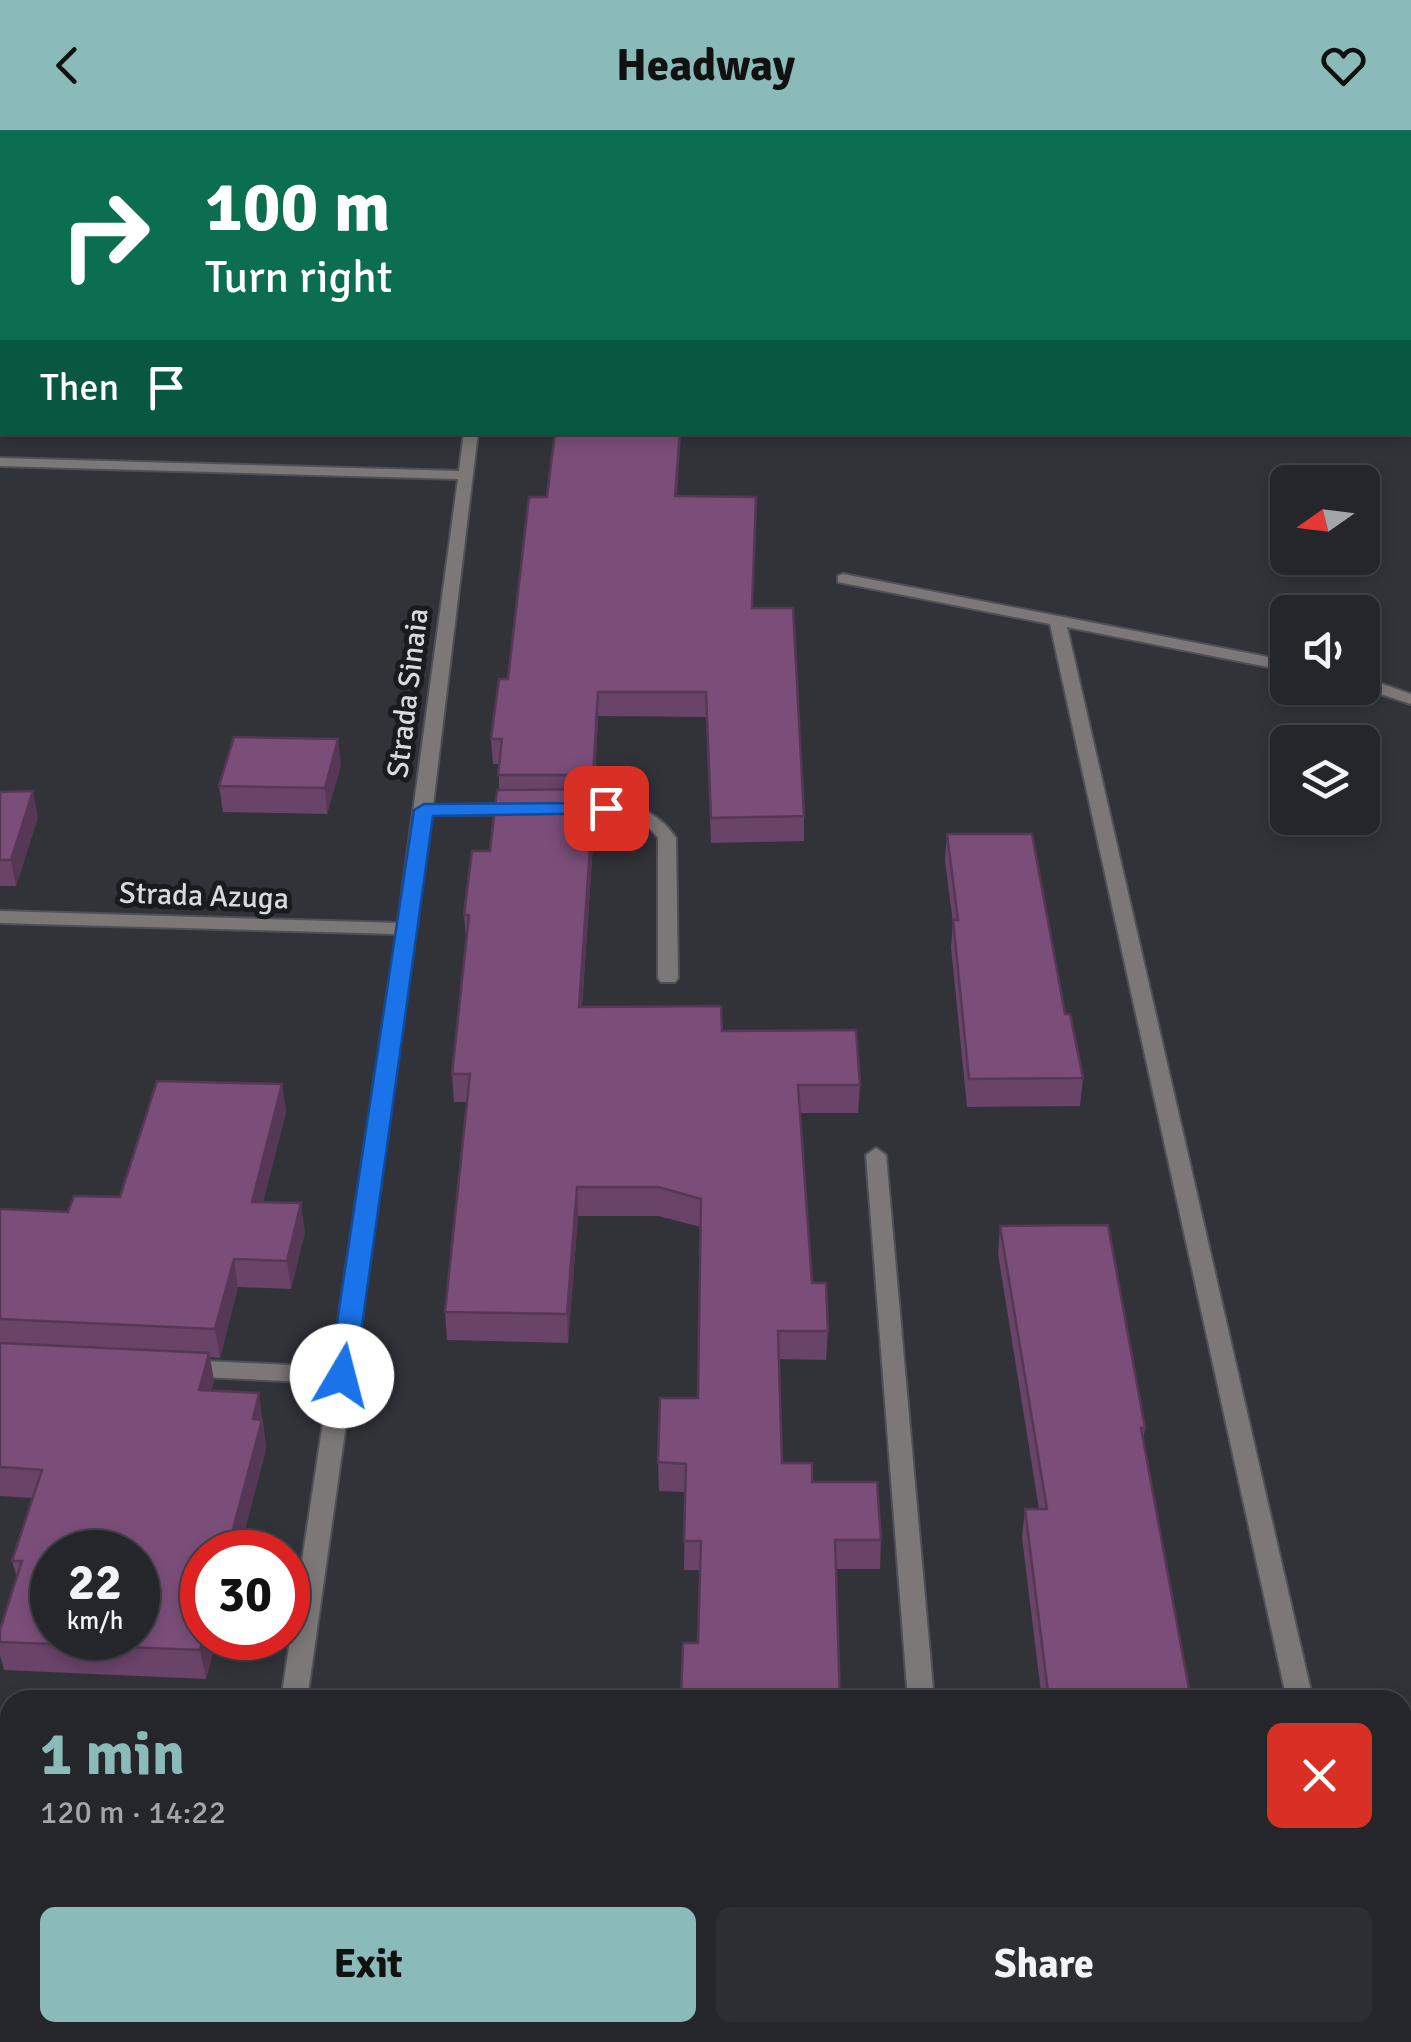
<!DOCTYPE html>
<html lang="en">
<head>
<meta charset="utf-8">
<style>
  body { margin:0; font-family:Signika,sans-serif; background:#2d2e33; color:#f1f3f6; height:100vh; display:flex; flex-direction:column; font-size:38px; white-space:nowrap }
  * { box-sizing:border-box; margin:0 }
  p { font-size:32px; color:#a3a5a9 }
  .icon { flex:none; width:55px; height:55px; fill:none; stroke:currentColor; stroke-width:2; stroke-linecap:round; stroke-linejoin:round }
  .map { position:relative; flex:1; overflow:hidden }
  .drawer { position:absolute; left:0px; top:1560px; width:1412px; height:352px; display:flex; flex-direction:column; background:#25262b; border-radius:30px 30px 0 0; box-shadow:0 5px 15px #0003,0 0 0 2px #424347 }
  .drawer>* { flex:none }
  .guide { position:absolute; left:0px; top:0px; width:1412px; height:305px; box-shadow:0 5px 15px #0003,0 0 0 2px #424347; background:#0b6e4f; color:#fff; overflow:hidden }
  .needle { width:65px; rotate:256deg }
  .controls { position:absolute; left:1270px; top:335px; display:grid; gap:20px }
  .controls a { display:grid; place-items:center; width:110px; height:110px; border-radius:15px; background:#25262b; box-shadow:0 5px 15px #0003,0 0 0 2px #424347; font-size:50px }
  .speed { position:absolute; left:30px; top:1400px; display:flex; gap:20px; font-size:50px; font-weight:700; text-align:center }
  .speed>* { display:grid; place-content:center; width:130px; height:130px; border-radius:50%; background:#25262b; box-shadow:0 5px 15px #0003,0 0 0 2px #424347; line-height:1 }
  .speed small { font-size:25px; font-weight:400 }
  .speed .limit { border:15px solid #d22; background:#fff; color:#111 }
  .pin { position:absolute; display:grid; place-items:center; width:85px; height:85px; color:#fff; margin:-42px; border-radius:20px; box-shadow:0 5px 15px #0006 }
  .me { position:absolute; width:110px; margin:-55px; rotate:8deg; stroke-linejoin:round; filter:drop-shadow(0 0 8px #0008) }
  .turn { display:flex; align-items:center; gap:35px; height:210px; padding:0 40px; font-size:45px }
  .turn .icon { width:130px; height:130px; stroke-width:2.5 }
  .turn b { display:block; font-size:70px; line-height:85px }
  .then { display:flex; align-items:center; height:95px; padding:0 40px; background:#0003; gap:20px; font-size:38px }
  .round { display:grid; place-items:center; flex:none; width:105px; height:105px; border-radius:15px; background:#2d2e33 }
  .overview { display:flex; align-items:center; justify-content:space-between; height:170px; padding:0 40px }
  h1 { font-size:60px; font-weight:700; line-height:75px; color:#8bbbb9 }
  .primary-button { display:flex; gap:20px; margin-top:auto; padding:20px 40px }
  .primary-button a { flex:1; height:115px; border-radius:15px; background:#8bbbb9; color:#111; font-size:40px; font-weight:700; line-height:115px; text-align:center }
  .primary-button a+a { background:#2d2e33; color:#f1f3f6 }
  header { display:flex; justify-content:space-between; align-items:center; height:130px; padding:0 40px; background:#8bbbb9; color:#111; font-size:45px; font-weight:700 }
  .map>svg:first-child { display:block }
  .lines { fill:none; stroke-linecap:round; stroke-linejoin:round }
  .street-casing { stroke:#4f5157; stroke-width:4 }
  .street { fill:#7c7878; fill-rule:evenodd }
  .wall { fill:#6a4369 }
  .shaded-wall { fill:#563755 }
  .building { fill:#7b4e7a; stroke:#563755; stroke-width:2.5; fill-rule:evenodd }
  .route { fill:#1a73e8; stroke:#114b97; stroke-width:2.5 }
  .labels { text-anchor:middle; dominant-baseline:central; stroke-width:10; stroke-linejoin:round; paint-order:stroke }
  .street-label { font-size:30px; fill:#d8dadd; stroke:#1a1b1d }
</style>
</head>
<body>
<header><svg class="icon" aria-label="back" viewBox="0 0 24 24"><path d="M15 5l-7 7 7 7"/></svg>Headway<svg class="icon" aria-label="heart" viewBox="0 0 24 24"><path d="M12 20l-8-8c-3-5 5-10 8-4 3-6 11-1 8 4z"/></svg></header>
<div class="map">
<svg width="1411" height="1912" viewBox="0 0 1411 1912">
  <rect width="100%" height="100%" fill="#313339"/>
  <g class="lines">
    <defs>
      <path id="street" d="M 0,131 L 2,131 L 2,139 L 0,139 Z
        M 1410,203 L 1411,203 L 1411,211 L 1410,211 Z
        M 464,302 L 478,302 L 433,675 L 522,674 L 531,679 L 522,684 L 432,685 L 307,1570 L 281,1570 L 329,1253 L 184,1246 L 176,1244 L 173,1238 L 176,1232 L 184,1230 L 331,1237 L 397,804 L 0,793 L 0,781 L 398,793 L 458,349 L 0,336 L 0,328 L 459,341 Z
        M 843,444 L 1288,531 L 1288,541 L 1067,497 L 1313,1570 L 1287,1570 L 1050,494 L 838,452 L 838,446 Z
        M 1362,547 L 1411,564 L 1411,574 L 1362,558 Z
        M 594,673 C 629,673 656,678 676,708 L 678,848 L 675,852 L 661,852 L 658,848 L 658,708 C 637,677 599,684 566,684 L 557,679 L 566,674 Z
        M 876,1018 L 886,1025 L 934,1570 L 908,1570 L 866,1025 Z
        M 0,1585 L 10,1586 L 10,1608 L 0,1607 Z
        M 0,1869 L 10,1869 L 10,1895 L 0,1895 Z
        M 348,1902 L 537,1902 L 541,1912 L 354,1912 Z
        M 935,1902 L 963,1902 L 963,1912 L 935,1912 Z
        M 1362,1902 L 1390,1902 L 1392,1912 L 1364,1912 Z"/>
    </defs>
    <use href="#street" class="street-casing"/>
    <use href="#street" class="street"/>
  </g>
  <path class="wall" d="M 677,366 L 753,478 L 804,686 L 804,711 L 711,713 L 706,587 L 598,586 L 594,669 L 593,669 L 593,714 L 582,877 L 722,901 L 860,955 L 858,983 L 800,983 L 812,1153 L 828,1201 L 826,1230 L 778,1229 L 782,1333 L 812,1352 L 881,1410 L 880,1439 L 836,1439 L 698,1513 L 700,1440 L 684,1440 L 685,1362 L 659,1361 L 658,1332 L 698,1268 L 701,1097 L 658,1086 L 578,1086 L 568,1213 L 447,1210 L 445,1182 L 467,972 L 454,972 L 452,944 L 466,809 L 464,785 L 490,721 L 499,660 L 499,634 L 493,634 L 491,609 L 508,549 L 547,367 Z
    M 341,635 L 327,684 L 223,682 L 219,656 Z
    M 0,662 L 38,687 L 16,756 L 0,756 Z
    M 947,704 L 1065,884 L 1083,948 L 1080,976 L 967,977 L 951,817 L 953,793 L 945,730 Z
    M 282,954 L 286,982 L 263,1072 L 305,1102 L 291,1159 L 238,1157 L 220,1228 L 210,1227 L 214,1251 L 211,1261 L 263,1292 L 266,1319 L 206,1549 L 4,1540 L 0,1525 L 0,1512 L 17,1448 L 12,1431 L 33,1368 L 0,1366 L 0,1079 L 68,1082 L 120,1067 Z
    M 1000,1096 L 1145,1298 L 1143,1312 L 1191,1570 L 1042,1570 L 1022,1408 L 1025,1379 L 1039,1379 L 998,1124 Z"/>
  <path class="shaded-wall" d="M 680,302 L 681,302 L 676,389 L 675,366 Z
    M 598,562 L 598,586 L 594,669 L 593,645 Z
    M 338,609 L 341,635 L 327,684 L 325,658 Z
    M 592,659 L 593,714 L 580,904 L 579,877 L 585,688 Z
    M 33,661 L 38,687 L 16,756 L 11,730 Z
    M 282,954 L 286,982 L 256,1100 L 252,1072 Z
    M 577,1057 L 578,1086 L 568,1213 L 567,1184 Z
    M 301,1073 L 305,1102 L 291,1159 L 287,1131 Z
    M 234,1129 L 238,1157 L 220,1228 L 215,1199 Z
    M 209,1223 L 214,1251 L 204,1289 L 199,1260 Z
    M 259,1263 L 266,1319 L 239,1422 L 227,1422 Z
    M 204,1508 L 217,1508 L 206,1549 L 200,1520 Z"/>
  <path class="building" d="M 555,302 L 680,302 L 675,366 L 756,367 L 752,478 L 793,478 L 804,686 L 711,688 L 706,562 L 598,562 L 593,645 L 498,645 L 502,609 L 491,609 L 499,549 L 508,549 L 529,367 L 547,367 Z
    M 234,607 L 338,609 L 325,658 L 219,656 Z
    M 592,659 L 585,688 L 592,688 L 579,877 L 721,876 L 722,901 L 856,900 L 860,955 L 798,955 L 812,1153 L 826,1153 L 828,1201 L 778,1201 L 782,1333 L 812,1333 L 812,1352 L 877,1352 L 881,1410 L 835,1410 L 840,1570 L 681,1570 L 683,1513 L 698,1513 L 701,1411 L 684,1411 L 686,1334 L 658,1332 L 660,1268 L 698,1268 L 701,1069 L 658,1057 L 577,1057 L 567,1184 L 445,1182 L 470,944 L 452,944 L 469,785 L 464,785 L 472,721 L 490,721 L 497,660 Z
    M 33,661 L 11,730 L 0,730 L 0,662 Z
    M 947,704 L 1032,704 L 1065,884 L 1070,884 L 1083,948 L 969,949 L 953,790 L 958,790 Z
    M 157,951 L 282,954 L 252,1072 L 301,1073 L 287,1131 L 234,1129 L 215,1199 L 0,1189 L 0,1079 L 68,1082 L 74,1066 L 120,1067 Z
    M 1108,1095 L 1145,1298 L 1141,1298 L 1191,1570 L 1049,1570 L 1025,1379 L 1047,1379 L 1000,1096 Z
    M 0,1213 L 209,1223 L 199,1260 L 259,1263 L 253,1289 L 262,1290 L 227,1422 L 202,1422 L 202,1508 L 204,1508 L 200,1520 L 0,1512 L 0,1500 L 22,1431 L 12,1431 L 42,1340 L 0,1337 ZM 52,1422 L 138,1422 L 138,1508 L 52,1508 Z"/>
  <path class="route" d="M 606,673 L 616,678 L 613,683 L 433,686 L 355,1246 L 351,1252 L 333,1252 L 329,1246 L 414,680 L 424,674 Z"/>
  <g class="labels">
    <g class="street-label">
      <text transform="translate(408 563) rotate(-83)">Strada Sinaia</text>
      <text transform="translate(204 766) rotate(2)">Strada Azuga</text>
    </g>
  </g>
</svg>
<div class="controls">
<a><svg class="needle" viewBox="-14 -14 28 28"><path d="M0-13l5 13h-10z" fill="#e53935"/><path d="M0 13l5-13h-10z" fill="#a3a5a9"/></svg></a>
<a><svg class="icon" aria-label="sound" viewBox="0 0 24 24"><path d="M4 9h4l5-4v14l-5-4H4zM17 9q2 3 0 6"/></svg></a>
<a><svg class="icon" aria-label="layers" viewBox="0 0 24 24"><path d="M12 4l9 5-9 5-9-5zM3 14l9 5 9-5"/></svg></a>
</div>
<div class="speed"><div>22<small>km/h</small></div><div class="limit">30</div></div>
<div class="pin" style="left:606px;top:678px;background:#d93025"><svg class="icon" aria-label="arrive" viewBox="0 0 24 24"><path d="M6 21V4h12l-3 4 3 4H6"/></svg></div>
<svg class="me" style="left:342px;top:1246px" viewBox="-20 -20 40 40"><circle r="19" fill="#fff"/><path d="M0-13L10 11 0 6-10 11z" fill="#1a73e8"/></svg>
<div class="guide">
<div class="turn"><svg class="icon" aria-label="right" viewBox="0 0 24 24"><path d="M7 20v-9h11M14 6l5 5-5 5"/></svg><div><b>100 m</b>Turn right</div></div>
<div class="then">Then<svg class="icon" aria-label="arrive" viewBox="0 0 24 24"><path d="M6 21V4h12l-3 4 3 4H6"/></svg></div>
</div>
<section class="drawer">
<div class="overview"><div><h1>1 min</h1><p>120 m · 14:22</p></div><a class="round" style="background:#d93025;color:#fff"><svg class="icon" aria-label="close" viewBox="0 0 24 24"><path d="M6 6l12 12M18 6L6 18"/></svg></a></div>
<div class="primary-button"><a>Exit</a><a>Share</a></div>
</section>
</div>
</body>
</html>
